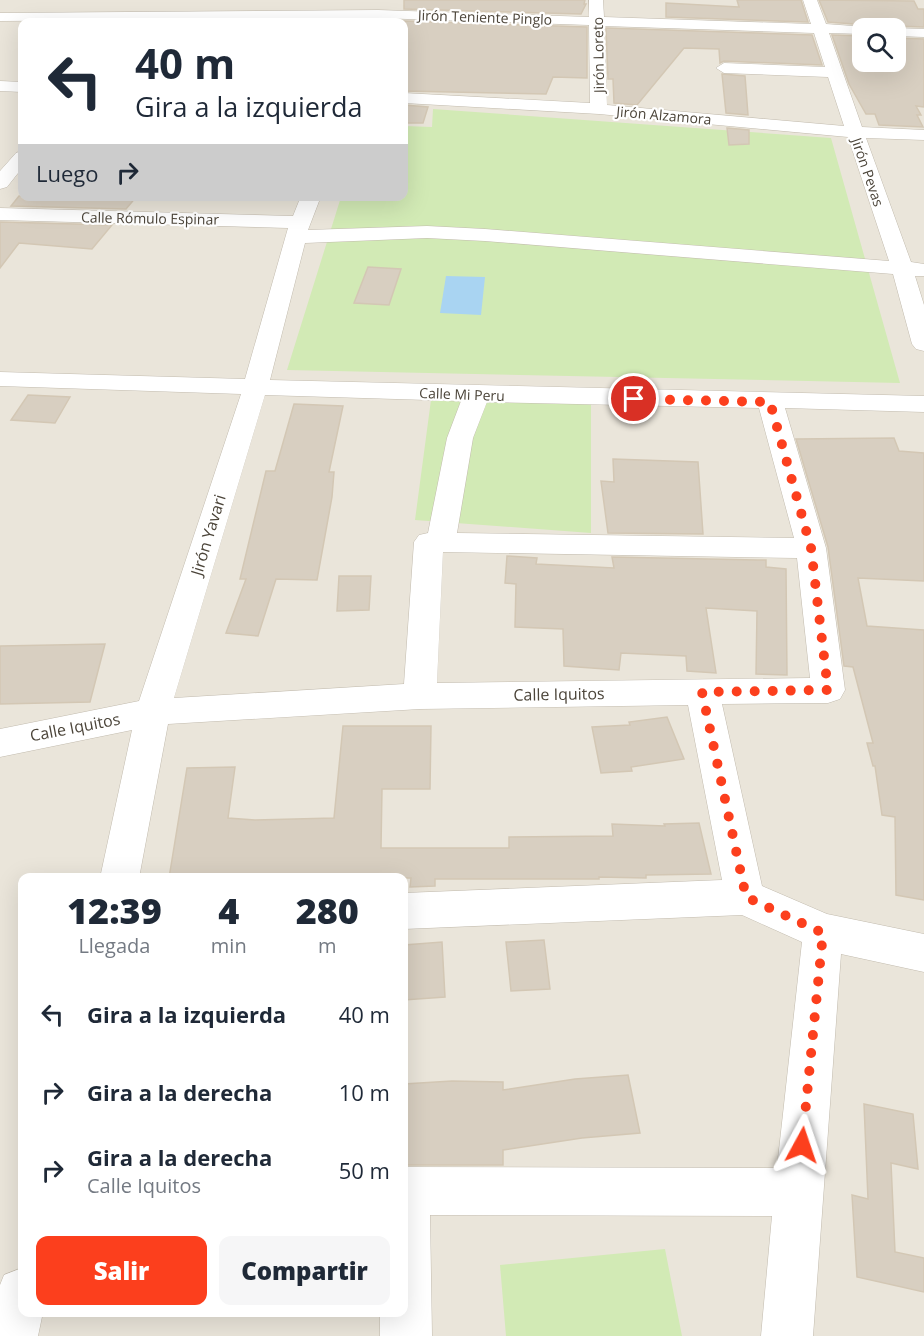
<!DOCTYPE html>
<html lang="es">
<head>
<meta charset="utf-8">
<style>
  body { margin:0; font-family:"Open Sans",sans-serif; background:#f6f6f7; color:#1f2937; height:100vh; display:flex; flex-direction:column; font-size:22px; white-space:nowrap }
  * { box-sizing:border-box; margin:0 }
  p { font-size:20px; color:#747a83 }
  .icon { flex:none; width:33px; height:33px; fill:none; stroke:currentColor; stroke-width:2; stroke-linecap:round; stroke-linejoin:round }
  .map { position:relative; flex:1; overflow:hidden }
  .sheet { position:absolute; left:18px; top:873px; width:390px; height:444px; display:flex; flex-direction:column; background:#fff; border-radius:12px; box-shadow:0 6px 24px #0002 }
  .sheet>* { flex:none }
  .top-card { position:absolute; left:18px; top:18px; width:390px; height:183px; border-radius:12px; box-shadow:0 6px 24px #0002; background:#fff; color:#1f2937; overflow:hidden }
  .tools { position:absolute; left:852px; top:18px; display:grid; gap:12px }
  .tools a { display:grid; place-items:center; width:54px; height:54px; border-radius:12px; background:#fff; box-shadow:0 6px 24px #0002; font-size:30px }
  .pin { position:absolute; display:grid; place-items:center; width:51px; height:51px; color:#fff; margin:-26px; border:3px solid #fff; border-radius:50%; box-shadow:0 2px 6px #0007 }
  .me { position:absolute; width:66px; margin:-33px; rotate:5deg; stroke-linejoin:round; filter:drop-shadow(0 0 4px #0008) }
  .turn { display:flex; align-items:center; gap:21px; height:126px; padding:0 18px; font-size:27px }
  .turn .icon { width:78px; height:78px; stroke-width:2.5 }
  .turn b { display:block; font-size:42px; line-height:51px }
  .then { display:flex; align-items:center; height:57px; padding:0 18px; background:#0003; gap:12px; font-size:22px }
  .eta { display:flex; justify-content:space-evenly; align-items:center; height:102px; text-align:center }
  .eta b { font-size:36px; font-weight:800; line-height:42px }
  .action { display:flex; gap:12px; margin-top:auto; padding:12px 18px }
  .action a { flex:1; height:69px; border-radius:12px; background:#fc3f1d; color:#fff; font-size:24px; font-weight:800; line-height:69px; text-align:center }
  .action a+a { background:#f6f6f7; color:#1f2937 }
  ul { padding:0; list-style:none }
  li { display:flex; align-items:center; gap:18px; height:78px; padding:0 18px }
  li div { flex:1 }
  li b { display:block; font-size:22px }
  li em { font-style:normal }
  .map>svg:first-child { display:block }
  .residential { fill:#eae5da; fill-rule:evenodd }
  .green { fill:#d2eab5 }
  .water { fill:#a9d4f2 }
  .building { fill:#d8cfc1; stroke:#d3c7b4; stroke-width:1.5 }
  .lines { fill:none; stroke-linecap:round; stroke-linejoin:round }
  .minor-casing { stroke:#c2bbae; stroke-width:1 }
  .minor { fill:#fff; fill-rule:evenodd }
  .route { stroke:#fc3f1d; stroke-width:10; stroke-dasharray:0 18 }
  .labels { text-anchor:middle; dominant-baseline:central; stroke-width:4.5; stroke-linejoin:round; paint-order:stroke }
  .far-street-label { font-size:14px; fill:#4b4439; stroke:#fff }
  .street-label { font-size:16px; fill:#4b4439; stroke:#fff }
</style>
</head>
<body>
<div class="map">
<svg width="924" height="1336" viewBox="0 0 924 1336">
  <rect width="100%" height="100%" fill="#f6f3ec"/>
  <path class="residential" d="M 0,0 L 924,0 L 924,1336 L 0,1336 ZM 22,22 L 404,22 L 404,196 L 22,196 ZM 862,28 L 896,28 L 896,62 L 862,62 ZM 22,878 L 404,878 L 404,1312 L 22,1312 Z"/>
  <path class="green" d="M 433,109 L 831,138 L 900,383 L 287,370 L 341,197 L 404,196 L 404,126 L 432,127 Z
    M 431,400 L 591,404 L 591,533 L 415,520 Z
    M 665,1249 L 682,1336 L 506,1336 L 500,1265 Z"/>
  <path class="water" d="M 446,276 L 485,277 L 481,315 L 440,313 Z"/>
  <path class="building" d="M 404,0 L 585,0 L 584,4 L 586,4 L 581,14 L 404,9 Z
    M 737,0 L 801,0 L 808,22 L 666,17 L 666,3 L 739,7 Z
    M 819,0 L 914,1 L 918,9 L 924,9 L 924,27 L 896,26 L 894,28 L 870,28 L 867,25 L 828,22 Z
    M 404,21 L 587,27 L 587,78 L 553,77 L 546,94 L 404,91 Z
    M 606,28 L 812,35 L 822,65 L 724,61 L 720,63 L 719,49 L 684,48 L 637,105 L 614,103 L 613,79 L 608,79 Z
    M 832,35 L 862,36 L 862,62 L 896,62 L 896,38 L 924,39 L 924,107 L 916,106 L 921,115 L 917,115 L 923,127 L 879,125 L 875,114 L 866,114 L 849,84 Z
    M 722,74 L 745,76 L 748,115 L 726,113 Z
    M 404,105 L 428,107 L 423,123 L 404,123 Z
    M 727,128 L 749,130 L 749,144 L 729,145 Z
    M 19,196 L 137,196 L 126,209 L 11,206 Z
    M 0,222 L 112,225 L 92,249 L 19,243 L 0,268 Z
    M 368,267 L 401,269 L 389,305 L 354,303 Z
    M 28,395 L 70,397 L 55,423 L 11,420 Z
    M 294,404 L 343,406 L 329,472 L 334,472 L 332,497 L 317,580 L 276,579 L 258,636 L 226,633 L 246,579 L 240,579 L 266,471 L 275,471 Z
    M 894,438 L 899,451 L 924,453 L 924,581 L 858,578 L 867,626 L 924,630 L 924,900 L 896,895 L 895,817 L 882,815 L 875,766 L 873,766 L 867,743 L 873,743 L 853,667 L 844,666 L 828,547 L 796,439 Z
    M 613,459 L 698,462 L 703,534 L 608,533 L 601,481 L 614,482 Z
    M 507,556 L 537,558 L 536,564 L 614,568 L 612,557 L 757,560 L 766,560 L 766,567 L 786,569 L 787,675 L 756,674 L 757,611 L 706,608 L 716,673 L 687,671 L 686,656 L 621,653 L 619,670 L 564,666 L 563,629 L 515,627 L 516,584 L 505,583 Z
    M 339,576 L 371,576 L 369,610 L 337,611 Z
    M 105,644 L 90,702 L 0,704 L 0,646 Z
    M 667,717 L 684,759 L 631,767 L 632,771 L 601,773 L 592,727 L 630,725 L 629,722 Z
    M 343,726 L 431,726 L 430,789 L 382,789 L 381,848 L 509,848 L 509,837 L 613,836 L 612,824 L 665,826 L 664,824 L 699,823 L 711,874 L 646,875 L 646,878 L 599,877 L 599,879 L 435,879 L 435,886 L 410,887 L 411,878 L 169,878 L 187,768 L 235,767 L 228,818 L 255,820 L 334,818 Z
    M 544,940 L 550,989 L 511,991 L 506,942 Z
    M 442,942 L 445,997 L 404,1000 L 404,945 Z
    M 628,1075 L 640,1133 L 582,1138 L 503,1150 L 503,1165 L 404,1165 L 404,1084 L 452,1081 L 503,1082 L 503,1090 L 575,1079 Z
    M 864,1104 L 913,1114 L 918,1169 L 891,1163 L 895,1252 L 924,1258 L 924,1292 L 857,1277 L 852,1195 L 868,1199 Z"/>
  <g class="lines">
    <defs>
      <path id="minor" d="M 589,0 L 603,0 L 604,17 L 811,24 L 803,0 L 817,0 L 826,24 L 867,27 L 868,28 L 862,28 L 862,34 L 829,33 L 862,127 L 924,130 L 924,140 L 866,138 L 911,262 L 924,264 L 924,276 L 915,276 L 924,305 L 924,351 L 916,349 L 912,344 L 893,274 L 485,241 L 427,238 L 305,243 L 270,380 L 924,396 L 924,412 L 785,408 L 826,548 L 845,690 L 840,699 L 828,703 L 722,704 L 762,886 L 827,914 L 924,934 L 924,972 L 841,954 L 813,1336 L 761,1336 L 772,1216 L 430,1215 L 432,1336 L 380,1336 L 380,1312 L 404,1312 L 404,1167 L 777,1168 L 802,942 L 742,915 L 404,929 L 404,893 L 722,880 L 688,705 L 420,709 L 168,724 L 139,878 L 100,878 L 132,730 L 0,757 L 0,729 L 139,701 L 241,394 L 0,386 L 0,372 L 245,379 L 288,228 L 0,220 L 0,208 L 293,216 L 301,196 L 321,196 L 308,230 L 427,226 L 485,229 L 889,261 L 848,137 L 599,114 L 404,103 L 404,93 L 590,103 L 589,25 L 378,18 L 0,21 L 0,13 L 378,10 L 589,17 ZM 604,26 L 814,33 L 825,67 L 724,63 L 716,68 L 724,73 L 828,77 L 844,126 L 607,105 ZM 265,395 L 461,401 L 447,438 L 428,533 L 419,535 L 414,542 L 404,684 L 174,698 ZM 487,402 L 759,408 L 794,538 L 457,533 L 473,438 ZM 443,552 L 797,558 L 810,678 L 437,683 Z
        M 892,28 L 896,28 L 924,29 L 924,37 L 896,36 L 896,28 Z
        M 0,81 L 22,82 L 22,92 L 0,91 Z
        M 22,151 L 22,168 L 7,187 L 0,189 L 0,171 L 16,153 Z
        M 22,1268 L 22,1312 L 43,1312 L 38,1336 L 0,1336 L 0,1285 L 4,1275 Z"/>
    </defs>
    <use href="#minor" class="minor-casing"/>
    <use href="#minor" class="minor"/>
  </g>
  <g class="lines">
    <path class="route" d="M 634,399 L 770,402 L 811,548 L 828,690 L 702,692 L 746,897 L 823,933 L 802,1145"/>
  </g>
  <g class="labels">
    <g class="far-street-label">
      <text transform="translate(485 17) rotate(2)">Jirón Teniente Pinglo</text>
      <text transform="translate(598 55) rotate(-91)">Jirón Loreto</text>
      <text transform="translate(664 115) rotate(5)">Jirón Alzamora</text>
      <text transform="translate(868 172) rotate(71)">Jirón Pevas</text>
      <text transform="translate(150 218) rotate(1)">Calle Rómulo Espinar</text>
      <text transform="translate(462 394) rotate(2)">Calle Mi Peru</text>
    </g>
    <g class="street-label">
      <text transform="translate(208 535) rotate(-73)">Jirón Yavari</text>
      <text transform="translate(559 694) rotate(-1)">Calle Iquitos</text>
      <text transform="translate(75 727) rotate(-11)">Calle Iquitos</text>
    </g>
  </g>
</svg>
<div class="tools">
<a><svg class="icon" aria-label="search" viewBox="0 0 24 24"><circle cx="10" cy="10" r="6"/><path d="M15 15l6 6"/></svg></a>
</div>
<div class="pin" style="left:634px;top:399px;background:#d93025"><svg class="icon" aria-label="arrive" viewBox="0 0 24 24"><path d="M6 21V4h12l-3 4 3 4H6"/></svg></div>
<svg class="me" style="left:802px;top:1145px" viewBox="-20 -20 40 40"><path d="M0-17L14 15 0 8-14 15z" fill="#fc3f1d" stroke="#fff" stroke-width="4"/></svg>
<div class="top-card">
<div class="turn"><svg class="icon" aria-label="left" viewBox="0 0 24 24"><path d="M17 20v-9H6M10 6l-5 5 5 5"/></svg><div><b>40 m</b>Gira a la izquierda</div></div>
<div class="then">Luego<svg class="icon" aria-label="right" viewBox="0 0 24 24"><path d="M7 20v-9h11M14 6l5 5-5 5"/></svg></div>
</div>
<section class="sheet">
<div class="eta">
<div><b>12:39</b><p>Llegada</p></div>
<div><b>4</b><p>min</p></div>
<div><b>280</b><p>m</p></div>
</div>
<ul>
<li><svg class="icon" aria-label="left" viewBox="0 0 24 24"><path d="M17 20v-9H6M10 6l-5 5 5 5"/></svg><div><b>Gira a la izquierda</b></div><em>40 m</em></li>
<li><svg class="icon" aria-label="right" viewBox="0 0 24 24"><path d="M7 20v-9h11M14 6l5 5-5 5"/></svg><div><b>Gira a la derecha</b></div><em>10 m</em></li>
<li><svg class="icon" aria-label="right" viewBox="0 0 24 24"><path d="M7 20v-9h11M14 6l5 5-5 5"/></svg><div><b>Gira a la derecha</b><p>Calle Iquitos</p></div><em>50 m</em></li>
</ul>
<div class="action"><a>Salir</a><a>Compartir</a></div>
</section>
</div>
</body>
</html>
